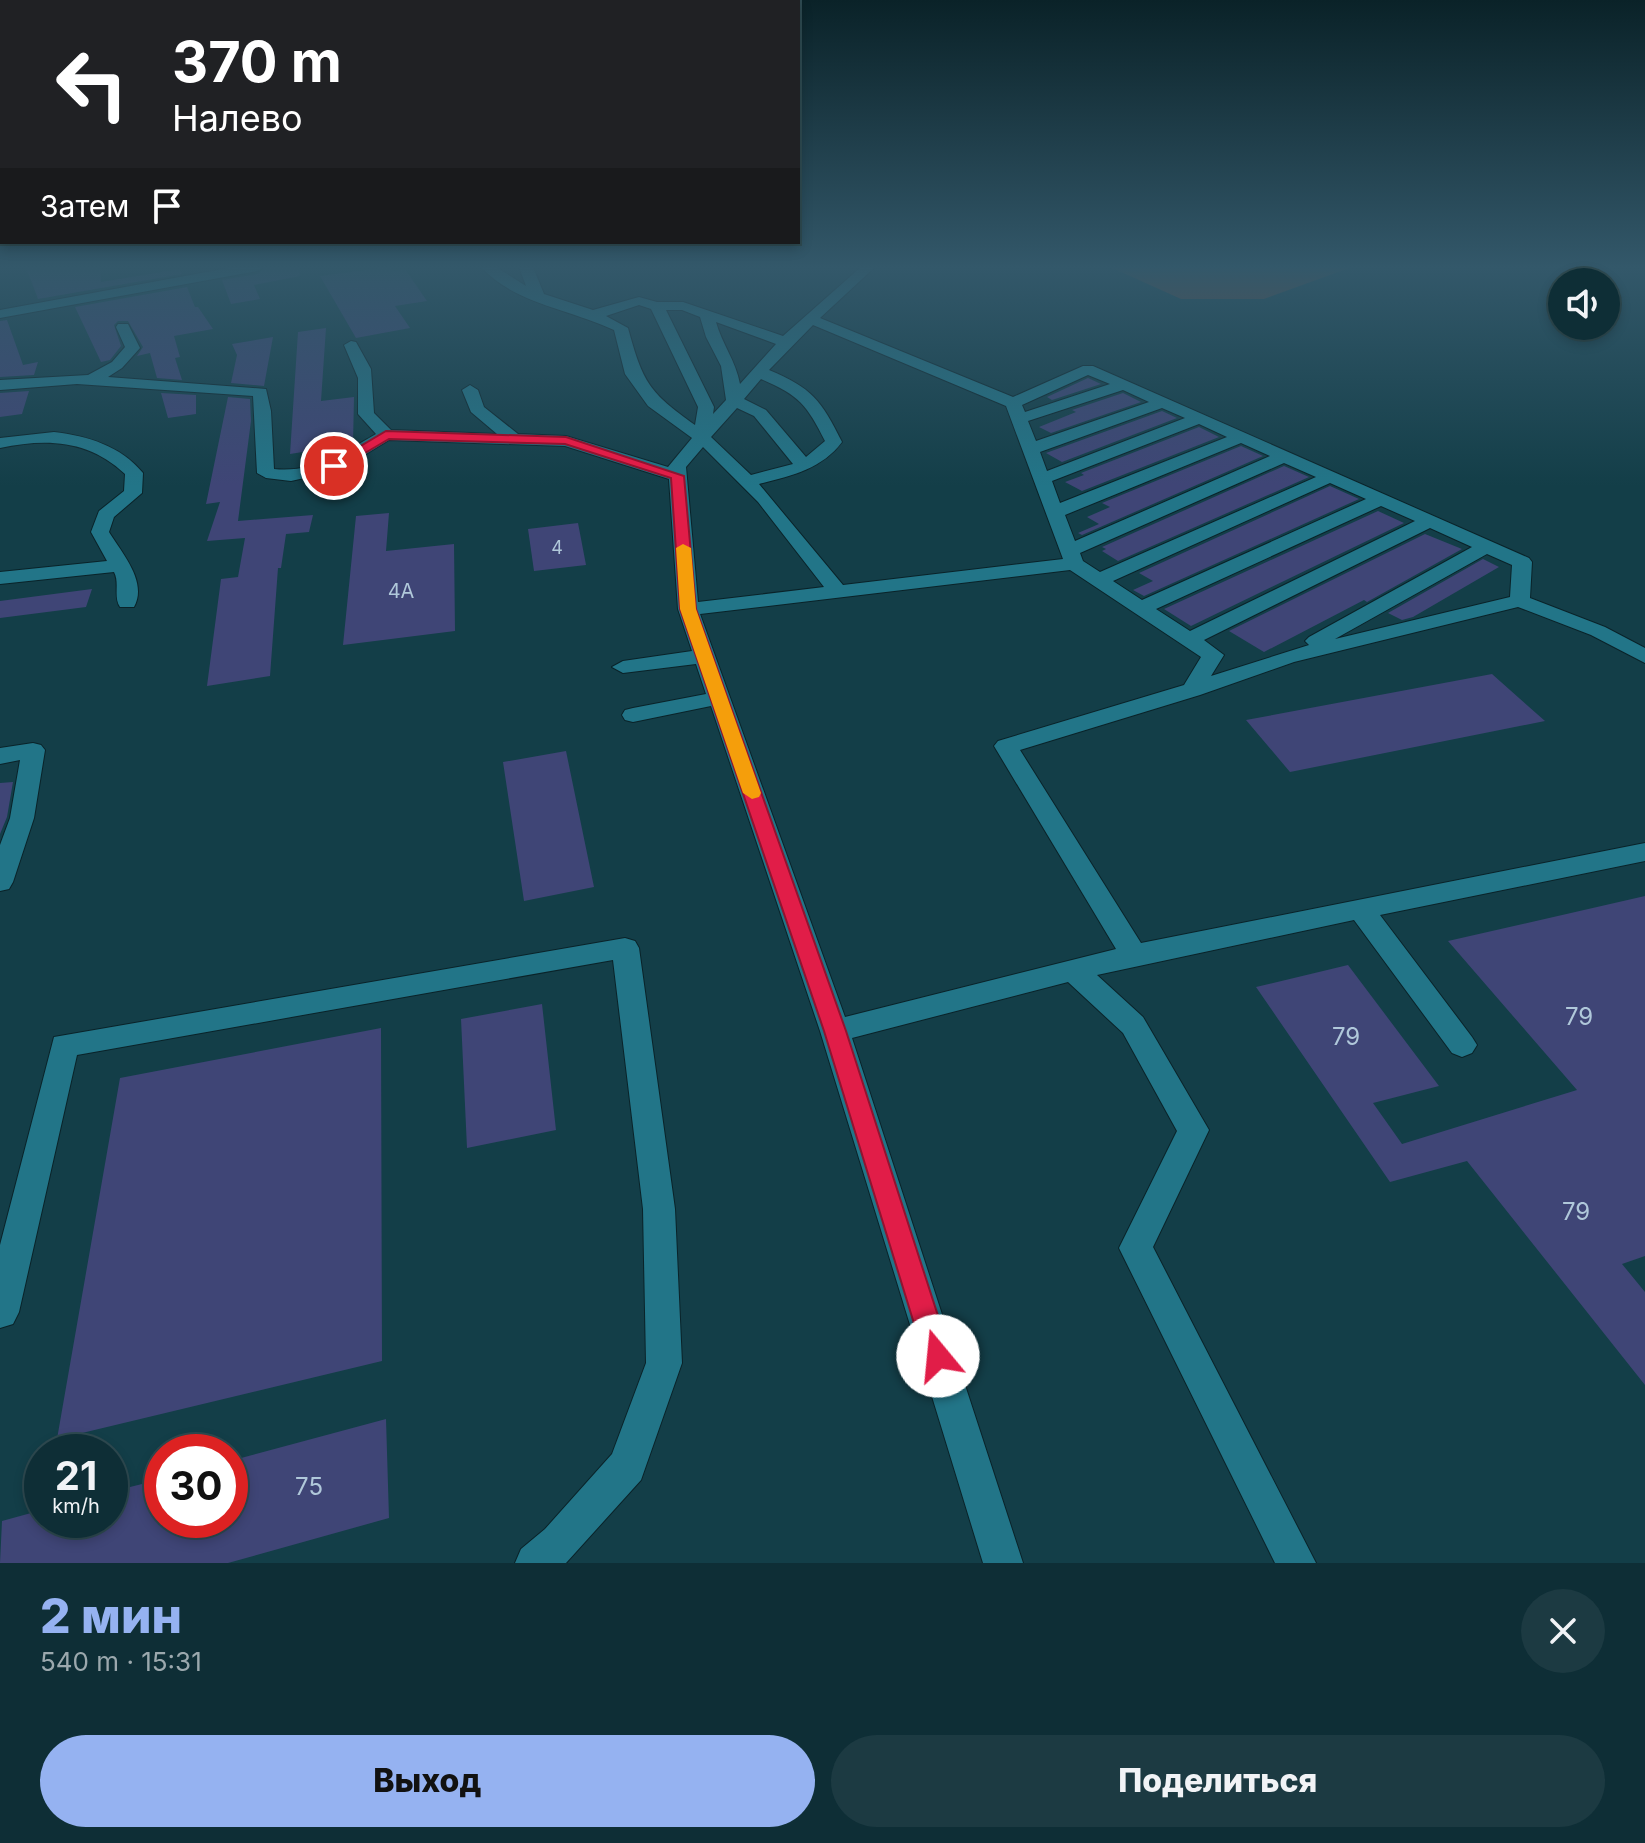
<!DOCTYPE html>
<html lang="ru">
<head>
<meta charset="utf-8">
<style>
  body { margin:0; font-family:Inter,sans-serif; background:#1c3a42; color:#f1f3f6; height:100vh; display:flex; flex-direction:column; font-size:30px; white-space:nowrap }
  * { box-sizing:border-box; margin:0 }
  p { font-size:26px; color:#9ba8ad }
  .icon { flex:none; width:44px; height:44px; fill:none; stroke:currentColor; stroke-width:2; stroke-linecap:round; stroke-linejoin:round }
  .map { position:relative; height:1563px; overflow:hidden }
  .sheet { display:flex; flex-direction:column; background:#0e2e36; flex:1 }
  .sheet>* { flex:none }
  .hud { position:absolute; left:0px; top:0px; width:800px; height:244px; box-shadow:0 4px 12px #0003,0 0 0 2px #2e4a51; background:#202124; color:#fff; overflow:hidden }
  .tools { position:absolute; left:1548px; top:268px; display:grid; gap:16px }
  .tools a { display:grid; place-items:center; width:72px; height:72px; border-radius:50%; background:#0e2e36; box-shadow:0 4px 12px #0003,0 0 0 2px #2e4a51; font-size:40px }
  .speed { position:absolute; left:24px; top:1434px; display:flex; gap:16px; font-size:40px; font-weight:700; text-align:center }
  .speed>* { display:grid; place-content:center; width:104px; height:104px; border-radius:50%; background:#0e2e36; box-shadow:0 4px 12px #0003,0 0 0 2px #2e4a51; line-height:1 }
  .speed small { font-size:20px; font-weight:400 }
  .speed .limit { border:12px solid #d22; background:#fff; color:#111 }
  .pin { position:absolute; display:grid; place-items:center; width:68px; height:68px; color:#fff; margin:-34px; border:4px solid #fff; border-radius:50%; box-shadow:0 2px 8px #0007 }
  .me { position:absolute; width:88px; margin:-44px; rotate:343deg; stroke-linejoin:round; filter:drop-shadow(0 0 6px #0008) }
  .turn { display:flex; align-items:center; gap:28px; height:168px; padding:0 40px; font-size:36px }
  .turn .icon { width:104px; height:104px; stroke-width:2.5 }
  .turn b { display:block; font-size:56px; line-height:68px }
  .then { display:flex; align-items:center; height:76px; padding:0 40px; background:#0003; gap:16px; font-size:30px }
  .round { display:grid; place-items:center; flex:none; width:84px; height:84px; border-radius:42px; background:#1c3a42 }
  .summary { display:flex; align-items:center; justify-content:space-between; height:136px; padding:0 40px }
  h1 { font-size:48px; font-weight:800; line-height:60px; color:#95b2f1 }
  .action { display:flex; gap:16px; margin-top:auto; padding:16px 40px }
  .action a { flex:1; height:92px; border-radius:48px; background:#95b2f1; color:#111; font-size:32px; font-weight:800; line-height:92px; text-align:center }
  .action a+a { background:#1c3a42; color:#f1f3f6 }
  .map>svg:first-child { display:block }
  .green { fill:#764437 }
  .building { fill:#3f4576 }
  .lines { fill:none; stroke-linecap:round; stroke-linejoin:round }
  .minor-casing { stroke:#0a2329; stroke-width:2 }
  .minor { fill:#227588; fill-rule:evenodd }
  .route { fill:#e11d48; stroke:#92132f; stroke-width:2 }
  .slow { fill:#f59e0b }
  .labels { text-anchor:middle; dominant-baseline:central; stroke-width:6; stroke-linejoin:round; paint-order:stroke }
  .far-number-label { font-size:18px; fill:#b0c8da }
  .number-label { font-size:20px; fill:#b0c8da }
  .near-number-label { font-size:24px; fill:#b0c8da }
</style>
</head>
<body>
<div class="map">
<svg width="1645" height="1563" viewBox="0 0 1645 1563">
  <rect width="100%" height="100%" fill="#133e48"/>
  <path class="green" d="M 1110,267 L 1352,267 L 1264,299 L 1181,299 Z"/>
  <path class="building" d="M 26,267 L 100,267 L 101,282 L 180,269 L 182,274 L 38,299 Z
    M 266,267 L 299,267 L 300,276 L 254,285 L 260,299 L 231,304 L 222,280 L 258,274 Z
    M 390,267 L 394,271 L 405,269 L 427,301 L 395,306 L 410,328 L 356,338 L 320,276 Z
    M 187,287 L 195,307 L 198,307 L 213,329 L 174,336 L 180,357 L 175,358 L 182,380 L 157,378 L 150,353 L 137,356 L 143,347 L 128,321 L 118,321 L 114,325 L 121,346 L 110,360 L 101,362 L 75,307 Z
    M 7,320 L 23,365 L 38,362 L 34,375 L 0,377 L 0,321 Z
    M 326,328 L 321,401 L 354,397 L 353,444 L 290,454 L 298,332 Z
    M 273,337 L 264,386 L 231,383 L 237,355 L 232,344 Z
    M 1088,378 L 1101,384 L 1052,400 L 1047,397 Z
    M 29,391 L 22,414 L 0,417 L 0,393 Z
    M 161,393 L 196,395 L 196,414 L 168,418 Z
    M 1123,393 L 1141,402 L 1051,433 L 1039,427 L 1076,412 L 1072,410 Z
    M 228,397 L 250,399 L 251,421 L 238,521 L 313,515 L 309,532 L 286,534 L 281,568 L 278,568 L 270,676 L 207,686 L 221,579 L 238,577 L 245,538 L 207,541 L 220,502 L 206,504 Z
    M 1162,411 L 1177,418 L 1062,462 L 1046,453 Z
    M 1199,427 L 1219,437 L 1082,491 L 1065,482 L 1084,475 L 1081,473 Z
    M 1241,446 L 1263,456 L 1082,535 L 1078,533 L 1099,524 L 1087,517 L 1110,507 L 1102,503 Z
    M 1284,466 L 1309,477 L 1118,561 L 1102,551 L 1106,549 L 1102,547 Z
    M 1330,486 L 1359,499 L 1144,596 L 1133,590 L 1153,581 L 1139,573 Z
    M 1378,511 L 1404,523 L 1191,626 L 1164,609 Z
    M 389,513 L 386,551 L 454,544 L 455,631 L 343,645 L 356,516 Z
    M 578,523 L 586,565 L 534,571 L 528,529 Z
    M 1425,534 L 1462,549 L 1367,602 L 1364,600 L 1264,652 L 1229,631 Z
    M 1483,559 L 1499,567 L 1413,617 L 1402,620 L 1388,613 Z
    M 92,589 L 86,607 L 0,618 L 0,601 Z
    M 1492,674 L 1545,721 L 1290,772 L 1246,720 Z
    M 566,751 L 594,887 L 524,901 L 503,762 Z
    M 13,782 L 7,817 L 0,834 L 0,783 Z
    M 1645,896 L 1645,1256 L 1622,1264 L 1645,1292 L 1645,1385 L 1467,1161 L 1390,1182 L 1256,987 L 1348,965 L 1439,1086 L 1373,1103 L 1402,1144 L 1577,1090 L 1448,941 Z
    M 542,1004 L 556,1130 L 467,1148 L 461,1019 Z
    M 381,1028 L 382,1361 L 57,1439 L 120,1078 Z
    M 386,1419 L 389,1518 L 228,1563 L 0,1563 L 2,1521 L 42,1510 L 42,1520 L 110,1520 L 110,1492 L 162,1479 L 162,1520 L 230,1520 L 230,1461 Z"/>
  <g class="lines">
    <defs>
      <path id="minor" d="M 234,267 L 263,267 L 257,271 L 0,318 L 0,310 Z
        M 481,267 L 496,267 L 526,286 L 519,267 L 533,267 L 544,294 L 593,310 L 639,297 L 657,302 L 683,302 L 783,336 L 861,267 L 875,267 L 820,318 L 1013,397 L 1083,366 L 1093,366 L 1529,558 L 1532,562 L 1530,598 L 1605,627 L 1645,648 L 1645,663 L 1591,635 L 1518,607 L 1294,662 L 1200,695 L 1020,750 L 1141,943 L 1645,843 L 1645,861 L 1380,915 L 1472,1037 L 1477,1045 L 1472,1053 L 1462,1057 L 1452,1053 L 1354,920 L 1097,975 L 1143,1017 L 1209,1130 L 1153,1247 L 1316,1563 L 1275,1563 L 1119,1248 L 1177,1131 L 1123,1033 L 1068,982 L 852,1038 L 1023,1563 L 983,1563 L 820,1031 L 711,706 L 633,722 L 625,720 L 622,715 L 625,710 L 633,708 L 706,694 L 696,664 L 623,673 L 612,667 L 623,661 L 692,651 L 678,609 L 669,479 L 565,446 L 389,440 L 340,470 L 291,481 L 266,478 L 257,473 L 253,396 L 77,384 L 0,390 L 0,380 L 88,375 L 112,362 L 125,347 L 116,327 L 118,324 L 128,324 L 140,348 L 122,368 L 108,377 L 266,389 L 271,411 L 274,469 C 314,473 343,453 376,434 L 358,414 L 358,378 L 344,345 L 351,341 L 356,342 L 371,369 L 374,413 L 391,430 L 497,434 L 471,412 L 462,390 L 470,385 L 478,390 L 484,407 L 518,434 L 566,436 L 668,467 L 692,438 L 648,406 L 625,374 L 614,330 C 570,309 515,304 481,267 ZM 639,305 L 651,309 L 698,407 L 695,425 C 649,392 643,383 628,328 L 606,316 ZM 666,310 L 682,310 L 700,317 L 706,337 L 721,366 L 726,400 L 713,414 L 714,407 ZM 716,322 L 776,344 L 740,384 C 736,361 722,344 716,322 ZM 813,325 L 1006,406 L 1063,559 L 843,585 L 759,484 C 791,476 822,469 842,442 C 821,400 812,388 769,370 ZM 1088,375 L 1110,384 L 1025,412 L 1022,405 ZM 761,379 C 799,395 807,405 825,441 L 806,457 L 766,410 L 744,399 ZM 1123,390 L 1149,402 L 1036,441 L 1028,421 ZM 737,408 L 754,416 L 793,464 L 751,475 L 711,437 ZM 1162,408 L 1185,418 L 1047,471 L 1040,452 ZM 1199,424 L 1227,437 L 1060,503 L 1052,481 ZM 1241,443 L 1270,456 L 1075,541 L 1065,515 ZM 703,447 L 758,502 L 824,587 L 698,602 L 686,467 ZM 1284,463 L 1316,477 L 1100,572 L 1083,561 L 1080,553 ZM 1330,483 L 1366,499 L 1142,600 L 1113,581 ZM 1381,506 L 1415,521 L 1190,631 L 1156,609 ZM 1430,528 L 1472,547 L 1309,637 L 1305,641 L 1309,645 L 1211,676 L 1224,655 L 1204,640 ZM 1487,554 L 1512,565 L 1510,597 L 1335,639 ZM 1070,570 L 1201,657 L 1184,685 L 998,741 L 994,746 L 1116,949 L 845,1017 L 700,614 Z
        M 54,432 C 88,436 121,446 143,473 L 142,493 L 114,517 L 109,532 C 122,553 148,582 134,607 L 120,607 C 113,597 120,583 114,572 L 0,584 L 0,572 L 107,561 L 91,532 L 99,511 L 124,491 L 125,474 C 89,440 47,438 0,448 L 0,438 Z
        M 33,743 L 41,745 L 45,750 L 34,818 L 13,882 L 9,889 L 0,891 L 0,845 L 10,818 L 20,760 L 0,764 L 0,748 Z
        M 625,938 L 635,941 L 639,948 L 675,1209 L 682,1363 L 641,1480 L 566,1563 L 515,1563 L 521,1549 L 545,1529 L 612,1454 L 646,1363 L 643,1209 L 613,960 L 77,1055 L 19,1312 L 13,1324 L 0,1328 L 0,1245 L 54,1037 Z"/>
    </defs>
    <use href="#minor" class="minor-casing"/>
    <use href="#minor" class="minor"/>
  </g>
  <linearGradient id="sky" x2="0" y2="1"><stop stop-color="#0a2228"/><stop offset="0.55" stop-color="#33586a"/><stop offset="1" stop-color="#33586a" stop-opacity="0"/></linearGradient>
  <rect width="1645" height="486" fill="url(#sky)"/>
  <path class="route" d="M 386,431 L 566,437 L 684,476 L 696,609 L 846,1031 L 951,1356 L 947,1366 L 938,1370 L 928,1366 L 924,1356 L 824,1031 L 680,609 L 671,478 L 565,444 L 389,439 L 338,469 L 327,466 Z"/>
  <path class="slow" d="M 683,544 L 691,548 L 696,609 L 761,793 L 759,797 L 752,799 L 743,793 L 680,609 L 676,548 Z"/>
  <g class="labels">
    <g class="far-number-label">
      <text x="557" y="547">4</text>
    </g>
    <g class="number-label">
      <text x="401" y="591">4А</text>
    </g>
    <g class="near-number-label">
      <text x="1579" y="1016">79</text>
      <text x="1346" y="1036">79</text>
      <text x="1576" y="1211">79</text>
      <text x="309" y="1486">75</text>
    </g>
  </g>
</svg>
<div class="tools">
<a><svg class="icon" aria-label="sound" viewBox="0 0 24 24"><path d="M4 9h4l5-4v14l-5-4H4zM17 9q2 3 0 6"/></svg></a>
</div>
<div class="speed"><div>21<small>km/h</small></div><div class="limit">30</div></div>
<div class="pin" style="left:334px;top:466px;background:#d93025"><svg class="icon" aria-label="arrive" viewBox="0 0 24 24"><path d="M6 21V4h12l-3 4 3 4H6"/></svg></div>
<svg class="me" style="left:938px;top:1356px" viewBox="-20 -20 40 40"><circle r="19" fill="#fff"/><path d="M0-13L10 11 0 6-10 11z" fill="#e11d48"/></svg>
<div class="hud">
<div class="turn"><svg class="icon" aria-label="left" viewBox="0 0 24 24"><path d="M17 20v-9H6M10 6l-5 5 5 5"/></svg><div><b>370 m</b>Налево</div></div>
<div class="then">Затем<svg class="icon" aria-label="arrive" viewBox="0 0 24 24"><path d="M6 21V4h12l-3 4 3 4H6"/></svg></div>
</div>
</div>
<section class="sheet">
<div class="summary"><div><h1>2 мин</h1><p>540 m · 15:31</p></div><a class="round"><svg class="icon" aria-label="close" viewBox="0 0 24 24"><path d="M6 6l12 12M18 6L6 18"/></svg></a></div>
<div class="action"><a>Выход</a><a>Поделиться</a></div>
</section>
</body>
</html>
